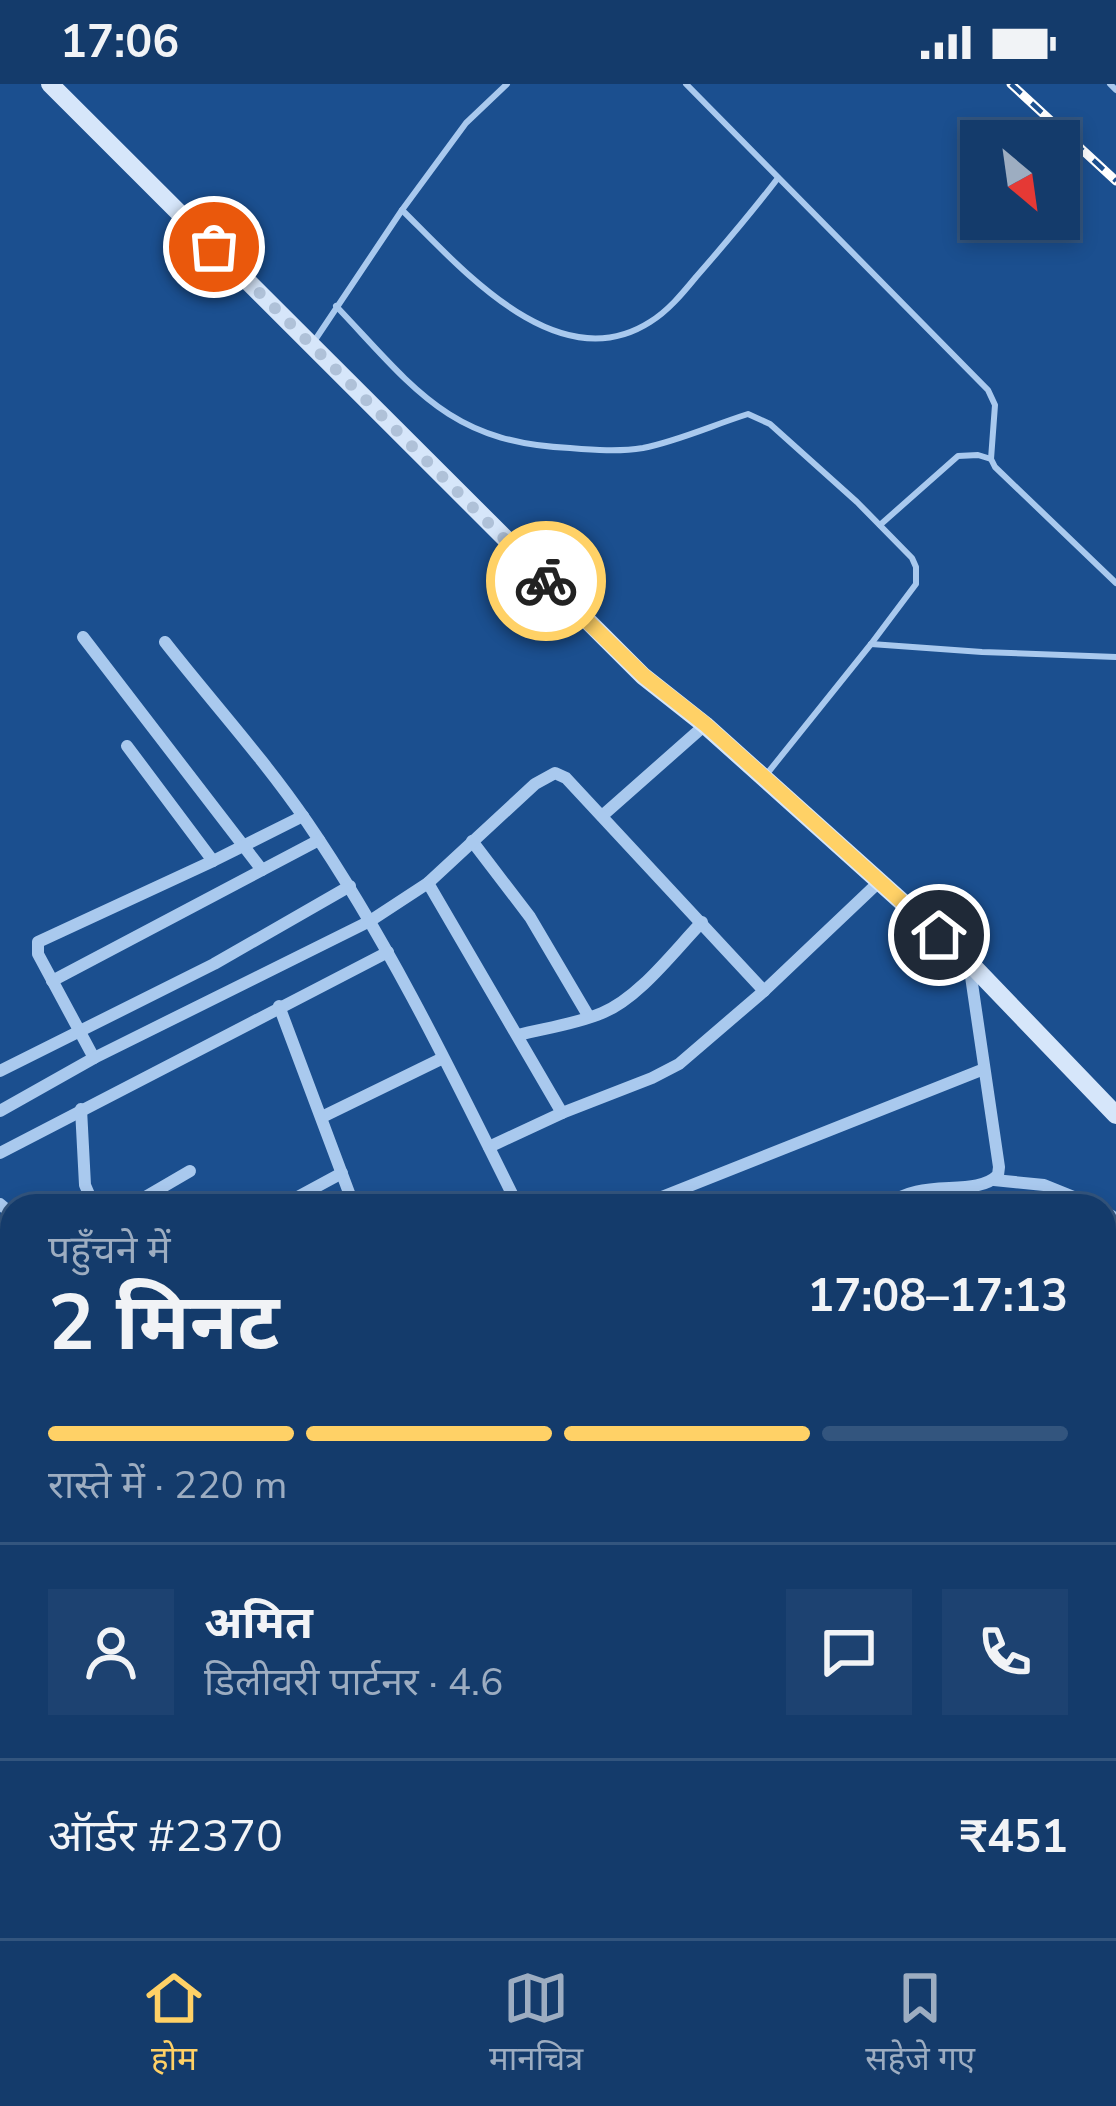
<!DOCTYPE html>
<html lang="hi">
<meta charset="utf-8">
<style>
:root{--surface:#143b6b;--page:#1d4271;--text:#f1f3f6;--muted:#9dadc1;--line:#33557e;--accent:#ffd166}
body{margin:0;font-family:"Nunito Sans","Noto Sans Devanagari",sans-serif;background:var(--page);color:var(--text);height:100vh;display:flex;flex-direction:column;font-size:45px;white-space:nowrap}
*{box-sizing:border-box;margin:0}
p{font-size:39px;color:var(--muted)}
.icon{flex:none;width:66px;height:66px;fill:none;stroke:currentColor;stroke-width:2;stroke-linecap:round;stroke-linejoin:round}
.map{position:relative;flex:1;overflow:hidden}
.side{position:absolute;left:0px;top:1110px;width:1116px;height:744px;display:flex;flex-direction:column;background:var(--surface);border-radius:36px 36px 0 0;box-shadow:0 6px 18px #0003,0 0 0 3px var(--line)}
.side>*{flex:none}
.needle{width:78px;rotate:151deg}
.fabs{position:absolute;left:960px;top:36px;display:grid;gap:24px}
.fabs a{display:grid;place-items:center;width:120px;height:120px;border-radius:0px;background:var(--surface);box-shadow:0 6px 18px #0003,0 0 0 3px var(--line);font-size:60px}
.pin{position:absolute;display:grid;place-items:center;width:102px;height:102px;color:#fff;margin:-51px;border:6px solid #fff;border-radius:50%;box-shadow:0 3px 12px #0007}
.courier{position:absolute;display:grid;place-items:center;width:120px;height:120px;margin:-60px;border:9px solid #ffd166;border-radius:50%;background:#fff;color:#222;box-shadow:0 3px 15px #0007}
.head em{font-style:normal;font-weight:700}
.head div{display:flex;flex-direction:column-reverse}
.head{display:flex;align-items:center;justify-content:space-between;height:204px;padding:0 48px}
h1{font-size:78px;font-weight:700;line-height:90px}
.bar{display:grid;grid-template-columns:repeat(4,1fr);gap:18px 12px;align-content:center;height:144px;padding:0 48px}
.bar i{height:15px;border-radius:9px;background:var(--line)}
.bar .current{background:var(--accent)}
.bar p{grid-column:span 4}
.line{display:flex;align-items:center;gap:30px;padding:0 48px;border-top:3px solid var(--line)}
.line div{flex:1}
.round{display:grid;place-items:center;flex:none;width:126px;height:126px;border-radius:0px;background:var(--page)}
.status{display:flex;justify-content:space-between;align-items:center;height:84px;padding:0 60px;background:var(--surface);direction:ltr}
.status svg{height:33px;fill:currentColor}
.tabs{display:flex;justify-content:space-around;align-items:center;height:168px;border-top:3px solid var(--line);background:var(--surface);font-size:33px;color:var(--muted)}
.tabs a{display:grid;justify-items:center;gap:6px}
.tabs .current{color:var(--accent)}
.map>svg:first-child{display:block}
</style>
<div class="status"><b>17:06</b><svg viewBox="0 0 49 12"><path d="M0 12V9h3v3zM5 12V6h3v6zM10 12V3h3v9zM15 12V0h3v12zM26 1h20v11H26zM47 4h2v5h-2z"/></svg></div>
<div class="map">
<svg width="1116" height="1854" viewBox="0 0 1116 1854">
<rect width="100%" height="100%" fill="#1b4f8f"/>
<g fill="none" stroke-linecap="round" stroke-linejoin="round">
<!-- lane -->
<g stroke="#a9c9ee" stroke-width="6">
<polyline points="686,0 988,306 995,321 991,375 995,383 1116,499"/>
<polyline points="1110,0 1116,6"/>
<path d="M402,126C461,184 558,297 650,238C668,227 682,210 696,193C724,161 752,128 778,94"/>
<path d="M336,222C413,303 449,359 570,364C594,366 619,368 643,364C678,357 713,341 748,330L770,340L857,418L912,474L916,483V500L871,560L766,691"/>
<polyline points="315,256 402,126 466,39 507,0"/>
<polyline points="880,441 958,372 978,371 991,375"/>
<polyline points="871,560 982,568 1116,573"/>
<polyline points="0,1515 3,1515"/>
</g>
<!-- street -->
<g stroke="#a9c9ee" stroke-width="12">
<polyline points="83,553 262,786"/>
<path d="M165,558C212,618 264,675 307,738C389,858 453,991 518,1122"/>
<polyline points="127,662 213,777"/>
<polyline points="602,732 705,641"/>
<polyline points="472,757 530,833 589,933"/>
<polyline points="428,799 562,1029"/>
<polyline points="52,897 319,756"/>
<polyline points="279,922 354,1122"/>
<path d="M518,951C546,944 576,940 602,929C639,914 674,867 702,838"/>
<polyline points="94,974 38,870 38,858 213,777 303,732"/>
<polyline points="0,987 214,880 350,802"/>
<polyline points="81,1025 85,1101 94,1122"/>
<polyline points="0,1027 94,974 370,837 428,799 535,700 555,689 566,694 764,907"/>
<polyline points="322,1033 443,974"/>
<polyline points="489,1063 562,1029 652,994 679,980 764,907 880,797"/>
<polyline points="0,1069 388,868"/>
<polyline points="994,1096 1044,1101 1096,1122"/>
<polyline points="0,1120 12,1130"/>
<polyline points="130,1122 190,1087"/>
<polyline points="281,1122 342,1089"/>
<polyline points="639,1122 984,985"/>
<path d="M886,1122C921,1092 974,1115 998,1091L999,1083L969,879"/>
<polyline points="1104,1127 1116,1135"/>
<polyline points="1104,1210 1116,1224"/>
<polyline points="1104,1263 1116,1245"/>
<polyline points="0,1330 12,1329"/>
<polyline points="1104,1359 1116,1371"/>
<polyline points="1104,1433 1116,1432"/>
<polyline points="0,1494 12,1508"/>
<polyline points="1104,1577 1116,1625"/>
<polyline points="0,1599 12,1621"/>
<polyline points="1104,1691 1116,1687"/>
<polyline points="133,1842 140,1854"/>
<polyline points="583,1842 588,1854"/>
<polyline points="794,1842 799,1854"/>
<polyline points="939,1842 942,1854"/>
<polyline points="1058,1842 1062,1854"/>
<polyline points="873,1843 875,1854"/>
<polyline points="670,1854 699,1842"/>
</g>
<!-- secondary -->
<polyline stroke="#d6e6fa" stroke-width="18" points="50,0 643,592 705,641 969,878 1116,1031"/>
<defs>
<polyline id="rail" points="1011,0 1116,97"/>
</defs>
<!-- rail casing -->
<use href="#rail" stroke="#fff" stroke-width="9"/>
<!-- rail -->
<use href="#rail" stroke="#1b4f8f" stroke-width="4.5" stroke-dasharray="14" stroke-linecap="butt"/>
</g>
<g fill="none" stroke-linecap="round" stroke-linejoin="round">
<!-- done -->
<polyline stroke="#afc1d8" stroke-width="12" stroke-dasharray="0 21.6" points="214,163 546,497"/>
<!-- route -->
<polyline stroke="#ffd166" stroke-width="15" points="546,497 644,592 705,640 939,851"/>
</g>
</svg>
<div class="fabs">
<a><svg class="needle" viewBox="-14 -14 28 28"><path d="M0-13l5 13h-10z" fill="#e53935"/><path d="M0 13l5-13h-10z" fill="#9dadc1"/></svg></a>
</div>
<div class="pin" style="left:214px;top:163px;background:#ea580c"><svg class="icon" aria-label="bag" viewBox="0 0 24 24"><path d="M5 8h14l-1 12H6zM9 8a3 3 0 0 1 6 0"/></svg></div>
<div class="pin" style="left:939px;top:851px;background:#1f2937"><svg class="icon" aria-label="home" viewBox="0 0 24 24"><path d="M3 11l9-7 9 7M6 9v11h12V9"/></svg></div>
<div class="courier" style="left:546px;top:497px"><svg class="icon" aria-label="bike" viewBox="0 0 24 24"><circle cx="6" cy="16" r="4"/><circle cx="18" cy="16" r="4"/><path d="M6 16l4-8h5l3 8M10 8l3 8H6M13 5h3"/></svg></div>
<section class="side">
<div class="head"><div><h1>2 मिनट</h1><p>पहुँचने में</p></div><em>17:08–17:13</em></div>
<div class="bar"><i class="current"></i><i class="current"></i><i class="current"></i><i></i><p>रास्ते में · 220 m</p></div>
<div class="line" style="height:216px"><a class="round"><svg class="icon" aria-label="person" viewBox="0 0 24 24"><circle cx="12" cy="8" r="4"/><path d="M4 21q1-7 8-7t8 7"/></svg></a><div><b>अमित</b><p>डिलीवरी पार्टनर · 4.6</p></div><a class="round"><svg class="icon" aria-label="chat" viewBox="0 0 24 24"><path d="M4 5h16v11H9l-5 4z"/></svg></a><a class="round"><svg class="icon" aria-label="phone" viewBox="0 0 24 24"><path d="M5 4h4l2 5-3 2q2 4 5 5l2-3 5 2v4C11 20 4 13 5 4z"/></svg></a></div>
<div class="line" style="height:156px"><div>ऑर्डर #2370</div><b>₹451</b></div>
</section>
</div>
<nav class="tabs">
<a class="current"><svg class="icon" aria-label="home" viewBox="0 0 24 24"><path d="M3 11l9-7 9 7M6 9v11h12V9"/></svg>होम</a>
<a><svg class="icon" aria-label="map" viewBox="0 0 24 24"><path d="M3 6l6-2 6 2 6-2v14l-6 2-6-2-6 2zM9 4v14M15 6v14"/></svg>मानचित्र</a>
<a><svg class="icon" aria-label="saved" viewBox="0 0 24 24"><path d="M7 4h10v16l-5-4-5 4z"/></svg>सहेजे गए</a>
</nav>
